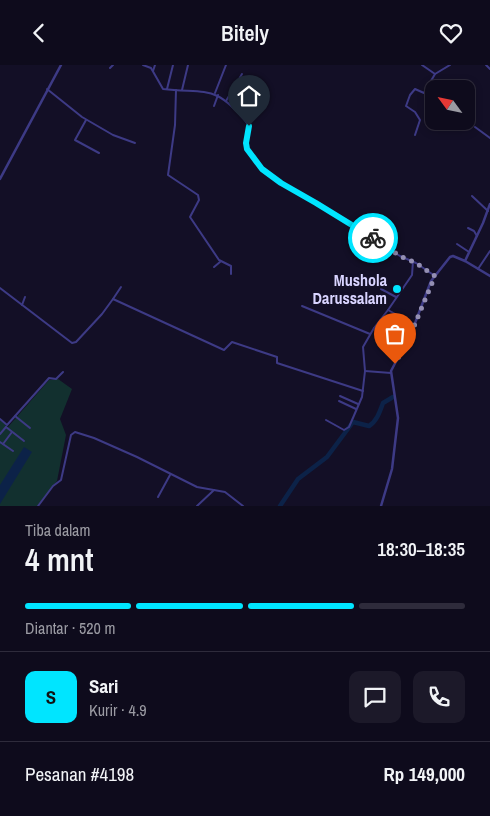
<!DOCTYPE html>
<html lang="id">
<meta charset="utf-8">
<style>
:root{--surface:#0e0b1c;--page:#1c1929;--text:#f1f3f6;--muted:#9b9ba3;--line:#2e2b3b;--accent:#00e5ff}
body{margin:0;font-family:"Archivo Narrow",sans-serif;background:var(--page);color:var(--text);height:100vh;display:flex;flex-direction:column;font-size:19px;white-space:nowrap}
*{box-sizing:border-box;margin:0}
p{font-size:16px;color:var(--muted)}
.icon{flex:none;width:28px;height:28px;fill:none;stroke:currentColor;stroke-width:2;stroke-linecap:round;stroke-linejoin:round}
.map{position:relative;height:441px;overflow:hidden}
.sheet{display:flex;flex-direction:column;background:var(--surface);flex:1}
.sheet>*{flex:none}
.needle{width:32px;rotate:303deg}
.buttons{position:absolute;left:425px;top:15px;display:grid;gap:10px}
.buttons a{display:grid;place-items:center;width:50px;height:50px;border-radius:10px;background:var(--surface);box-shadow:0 2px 8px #0003,0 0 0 1px var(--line);font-size:25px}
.pin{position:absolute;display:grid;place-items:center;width:42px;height:42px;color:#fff;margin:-51px -21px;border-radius:50% 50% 50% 0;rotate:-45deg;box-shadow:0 0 5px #0007}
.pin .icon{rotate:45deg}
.courier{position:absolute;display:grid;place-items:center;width:50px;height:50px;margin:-25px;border:4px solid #00e5ff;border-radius:50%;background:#fff;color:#222;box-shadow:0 1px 6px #0007}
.head em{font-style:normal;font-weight:600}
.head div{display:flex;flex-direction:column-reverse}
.head{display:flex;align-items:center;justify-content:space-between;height:85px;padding:0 25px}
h1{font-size:32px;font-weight:600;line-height:38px}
.bar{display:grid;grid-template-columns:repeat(4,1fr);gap:8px 5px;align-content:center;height:60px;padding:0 25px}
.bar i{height:6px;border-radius:4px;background:var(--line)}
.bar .selected{background:var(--accent)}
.bar p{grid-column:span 4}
.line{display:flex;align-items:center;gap:12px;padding:0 25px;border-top:1px solid var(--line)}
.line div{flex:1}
.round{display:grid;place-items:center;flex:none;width:52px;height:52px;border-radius:10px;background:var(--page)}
header{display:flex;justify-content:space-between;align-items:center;height:65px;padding:0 25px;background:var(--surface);font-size:22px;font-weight:600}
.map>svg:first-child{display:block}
</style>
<header><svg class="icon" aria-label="back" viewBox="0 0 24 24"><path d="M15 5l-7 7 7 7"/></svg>Bitely<svg class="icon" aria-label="heart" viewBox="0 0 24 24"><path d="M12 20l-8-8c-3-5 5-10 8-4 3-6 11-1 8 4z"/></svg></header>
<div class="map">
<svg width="490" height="441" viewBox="0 0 490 441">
<rect width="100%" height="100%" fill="#130f26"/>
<!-- green -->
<polygon fill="#12302f" points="58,314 72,324 60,354 66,370 57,416 37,441 0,441 0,355 8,362 49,315"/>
<!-- water -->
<polygon fill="#0c2248" points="24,382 32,387 0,439 0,420"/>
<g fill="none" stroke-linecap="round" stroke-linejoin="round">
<!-- river -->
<path stroke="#0c2248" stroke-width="4.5" d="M280,441L298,414L327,392L353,357L369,361C377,356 380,346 383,338L393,332"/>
<!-- minor -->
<g stroke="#3d3a85" stroke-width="2">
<path d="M143,0L151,3L163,24C209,29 215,19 248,59L247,84L267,110L316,138L400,191L416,198L435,211"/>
<polyline points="422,0 435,9"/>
<polyline points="486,0 490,4"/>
<polyline points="110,3 113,0"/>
<polyline points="153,6 155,0"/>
<polyline points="47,24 82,52 113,70 135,78"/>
<polyline points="167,24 173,0"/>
<polyline points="176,25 175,60 168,110 198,130 199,135 190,152 219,195 231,201 231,209"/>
<polyline points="182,25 188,0"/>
<polyline points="215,28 226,0"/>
<polyline points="226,36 242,9"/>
<polyline points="214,41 218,30"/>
<polyline points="86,55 75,75 99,88"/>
<polyline points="475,62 490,73"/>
<polyline points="415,70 420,55 415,47 406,41 410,30 415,24 424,28 435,9 450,0"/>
<polyline points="472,131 488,146"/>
<polyline points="468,163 474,166 477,171"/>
<polyline points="457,179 469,187"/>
<polyline points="214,202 220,197"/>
<polyline points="478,204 490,186"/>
<polyline points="0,223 72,278 76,277 102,249 113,234 224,285 232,277 277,292 277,298 363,326"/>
<polyline points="381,224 396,232"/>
<polyline points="113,234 121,222"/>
<polyline points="22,240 25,232"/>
<polyline points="302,241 370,269"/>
<polyline points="388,245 415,260"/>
<polyline points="374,263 405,281"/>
<polyline points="365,306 391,308"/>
<polyline points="340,331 358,339"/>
<polyline points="339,336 356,344"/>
<polyline points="15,351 30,363"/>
<polyline points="0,354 7,360 49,313 56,314 63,307"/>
<polyline points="326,355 344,365 349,362 362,332 365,306 363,282 374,263 388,245 412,210 413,196"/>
<polyline points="6,362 24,376"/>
<polyline points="0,369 6,362"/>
<polyline points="0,377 13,386"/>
<polyline points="3,379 12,367"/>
<polyline points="158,432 170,410"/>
<polyline points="38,441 53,421 61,415 71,370 75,367 94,373 137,392 197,422 225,427 243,441"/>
<polyline points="197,441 214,425"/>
</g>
<!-- tertiary -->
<g stroke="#3d3a85" stroke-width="2.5">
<polyline points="0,114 61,0"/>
<polyline points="465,196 483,158 490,139"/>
<polyline points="381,441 392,404 398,353 391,306 412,266 431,216 450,192 453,191 465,196 490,211"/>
</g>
</g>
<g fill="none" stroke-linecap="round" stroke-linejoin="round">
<!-- done -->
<polyline stroke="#948fb3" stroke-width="5" stroke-dasharray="0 9" points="373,173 400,191 416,198 435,211 412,266 395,299"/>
<!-- route -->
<polyline stroke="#00e5ff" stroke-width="6" points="249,61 246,78 247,84 262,104 281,118 316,138 373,173"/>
</g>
<!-- markers -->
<circle fill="#00e5ff" stroke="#130f26" stroke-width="2" cx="397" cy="224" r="5"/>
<g text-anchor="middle" stroke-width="5" stroke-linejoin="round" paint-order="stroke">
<!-- poi labels -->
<g font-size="16" font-weight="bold" fill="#d9d4ff" stroke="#130f26" text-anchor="end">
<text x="387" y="221">Mushola<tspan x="387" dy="18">Darussalam</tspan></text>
</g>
</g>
</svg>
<div class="buttons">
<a><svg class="needle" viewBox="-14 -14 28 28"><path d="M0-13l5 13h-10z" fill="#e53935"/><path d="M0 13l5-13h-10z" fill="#9b9ba3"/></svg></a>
</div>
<div class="pin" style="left:395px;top:299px;background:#ea580c"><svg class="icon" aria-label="bag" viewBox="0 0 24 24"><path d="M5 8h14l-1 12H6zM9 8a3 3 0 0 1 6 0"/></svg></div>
<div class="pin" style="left:249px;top:61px;background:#1f2937"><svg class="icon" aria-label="home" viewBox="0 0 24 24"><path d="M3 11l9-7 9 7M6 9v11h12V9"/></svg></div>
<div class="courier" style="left:373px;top:173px"><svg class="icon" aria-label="bike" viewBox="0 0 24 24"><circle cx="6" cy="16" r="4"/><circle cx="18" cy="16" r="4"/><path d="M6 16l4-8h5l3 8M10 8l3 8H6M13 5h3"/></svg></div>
</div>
<section class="sheet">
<div class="head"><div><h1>4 mnt</h1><p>Tiba dalam</p></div><em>18:30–18:35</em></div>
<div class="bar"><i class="selected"></i><i class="selected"></i><i class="selected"></i><i></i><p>Diantar · 520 m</p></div>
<div class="line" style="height:90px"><b class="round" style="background:var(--accent);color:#111">S</b><div><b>Sari</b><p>Kurir · 4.9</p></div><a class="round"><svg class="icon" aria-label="chat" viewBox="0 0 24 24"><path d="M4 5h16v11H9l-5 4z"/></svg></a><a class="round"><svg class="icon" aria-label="phone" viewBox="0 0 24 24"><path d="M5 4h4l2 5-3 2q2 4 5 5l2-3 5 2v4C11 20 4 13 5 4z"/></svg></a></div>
<div class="line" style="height:65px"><div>Pesanan #4198</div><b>Rp 149,000</b></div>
</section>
